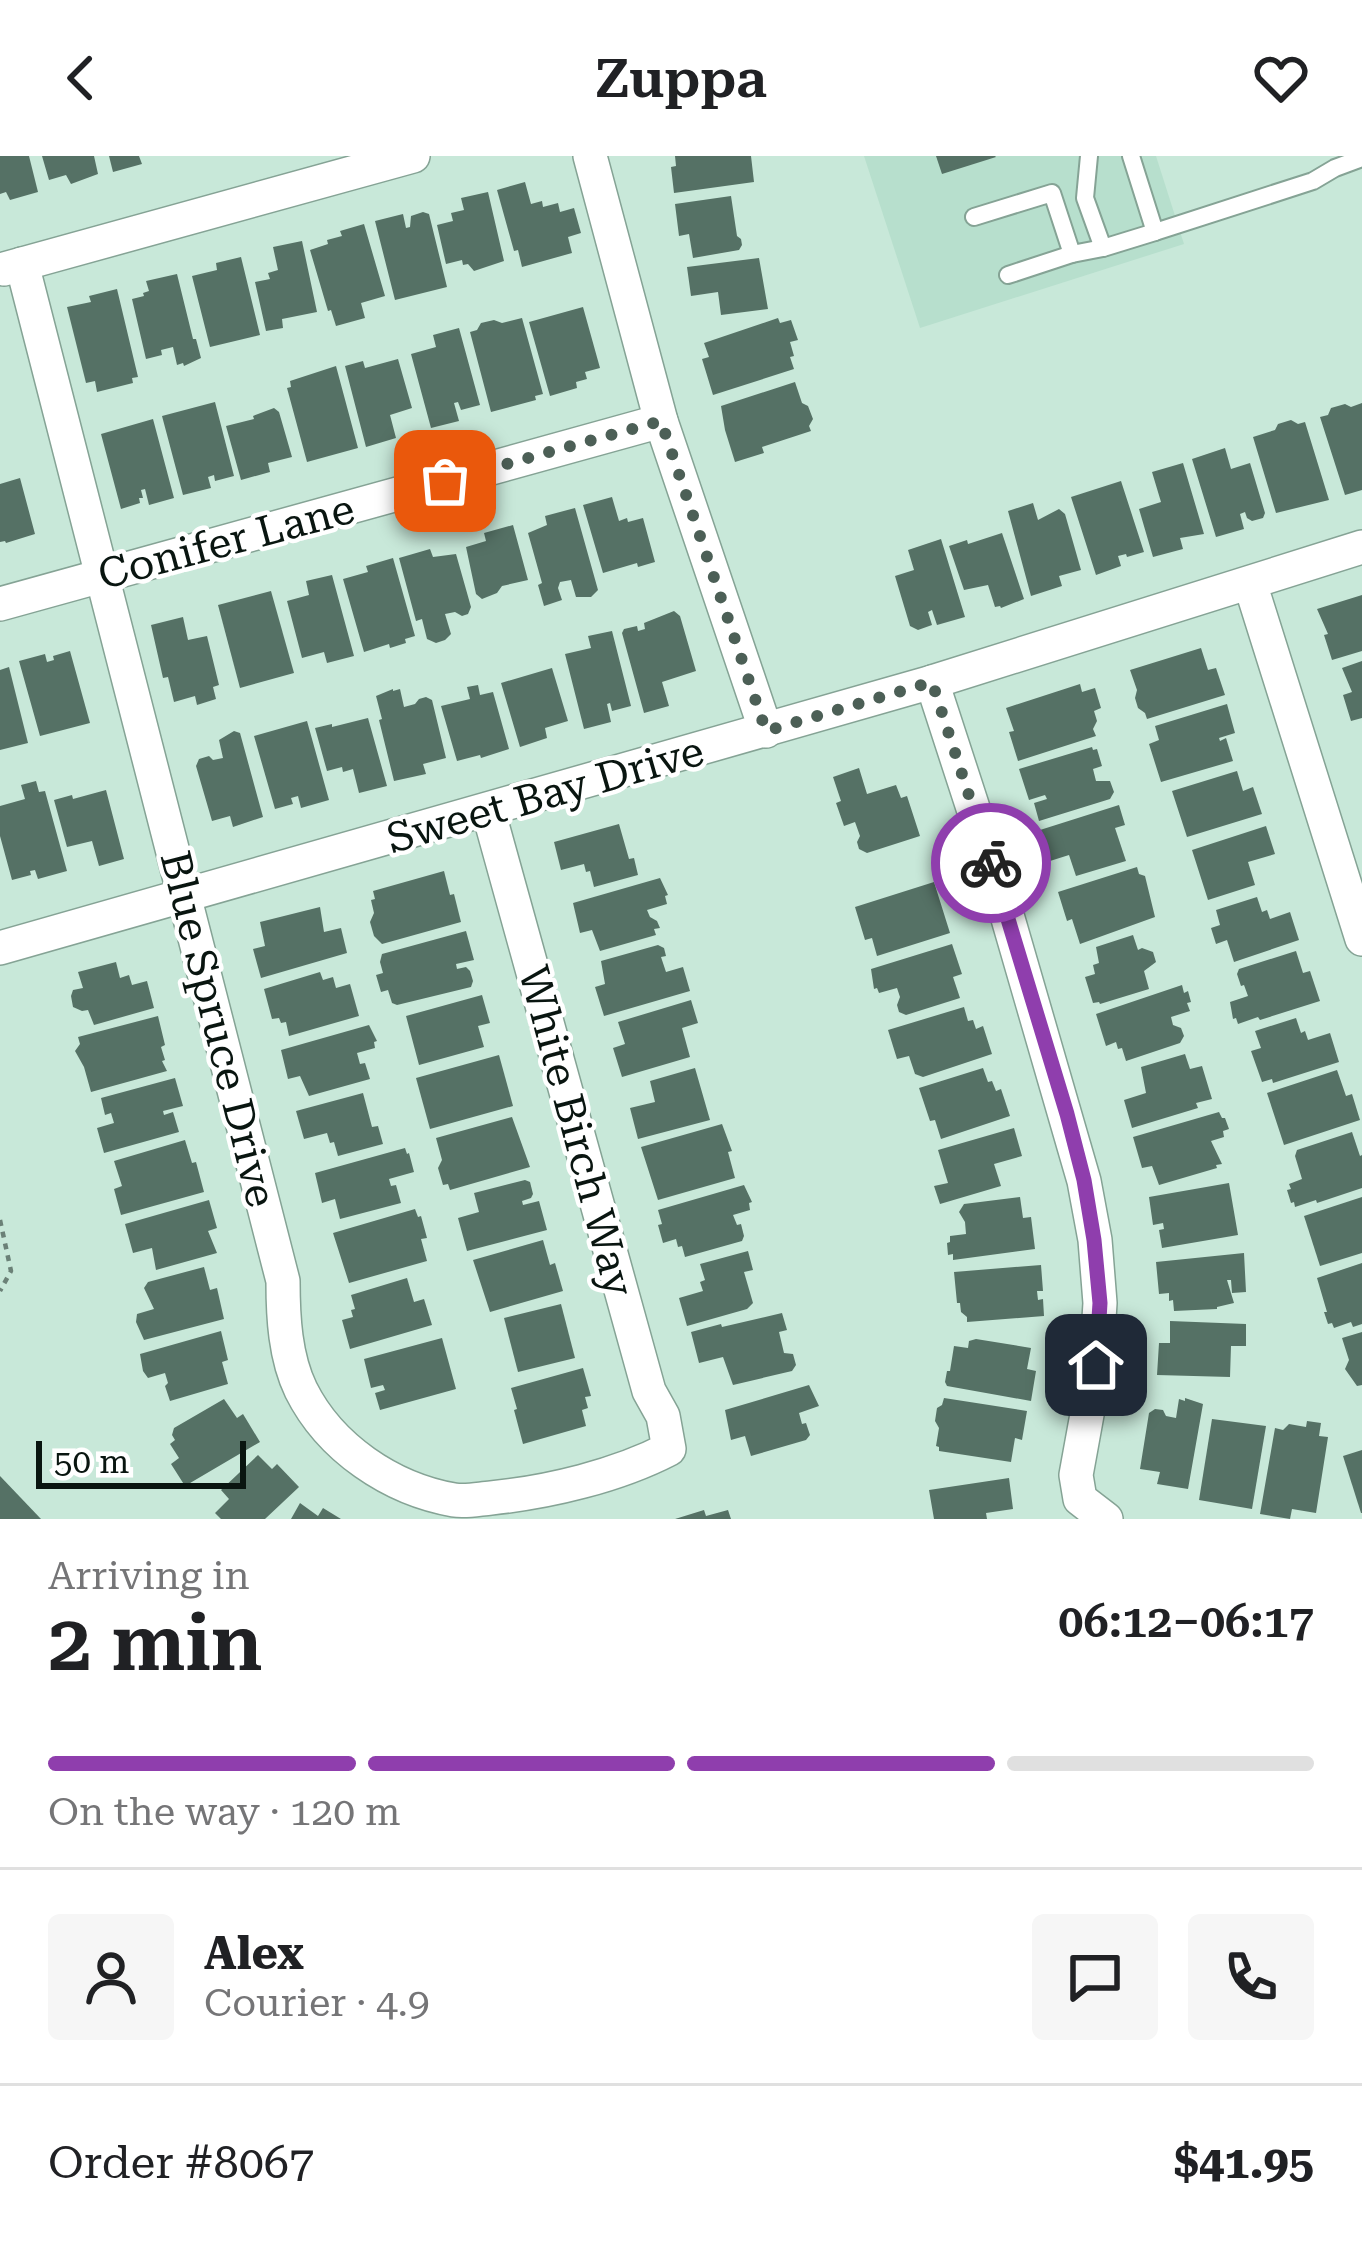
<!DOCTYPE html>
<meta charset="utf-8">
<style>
:root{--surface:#fff;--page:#f6f6f6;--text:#202124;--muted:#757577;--line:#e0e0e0;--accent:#8f3ead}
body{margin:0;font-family:"Roboto Serif",serif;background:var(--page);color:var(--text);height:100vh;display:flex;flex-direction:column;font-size:45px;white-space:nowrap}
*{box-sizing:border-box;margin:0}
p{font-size:39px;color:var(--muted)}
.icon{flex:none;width:66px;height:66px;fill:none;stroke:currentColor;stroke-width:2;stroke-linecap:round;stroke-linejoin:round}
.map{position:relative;height:1363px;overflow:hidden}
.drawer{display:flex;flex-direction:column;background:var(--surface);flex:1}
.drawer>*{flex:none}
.scale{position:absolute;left:36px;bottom:30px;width:210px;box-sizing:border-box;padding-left:12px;border:6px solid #091510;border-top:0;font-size:33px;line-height:42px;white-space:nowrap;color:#091510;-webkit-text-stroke:9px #fff;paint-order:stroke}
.pin{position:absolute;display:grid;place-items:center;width:102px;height:102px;color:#fff;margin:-51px;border-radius:24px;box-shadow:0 6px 18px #0006}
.courier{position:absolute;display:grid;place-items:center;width:120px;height:120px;margin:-60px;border:9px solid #8f3ead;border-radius:50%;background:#fff;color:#222;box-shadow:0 3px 15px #0007}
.summary em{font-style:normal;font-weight:600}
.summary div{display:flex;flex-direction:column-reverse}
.summary{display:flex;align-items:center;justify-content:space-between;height:204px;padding:0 48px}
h1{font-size:78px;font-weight:600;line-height:90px}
.bar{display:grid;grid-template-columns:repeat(4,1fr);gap:18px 12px;align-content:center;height:144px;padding:0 48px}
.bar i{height:15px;border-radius:9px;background:var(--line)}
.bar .selected{background:var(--accent)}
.bar p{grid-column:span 4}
.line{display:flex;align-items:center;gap:30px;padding:0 48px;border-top:3px solid var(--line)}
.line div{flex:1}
.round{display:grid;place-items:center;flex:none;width:126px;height:126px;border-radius:12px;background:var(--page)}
header{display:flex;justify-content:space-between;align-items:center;height:156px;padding:0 48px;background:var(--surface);font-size:54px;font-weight:600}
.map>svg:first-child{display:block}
</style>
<header><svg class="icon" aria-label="back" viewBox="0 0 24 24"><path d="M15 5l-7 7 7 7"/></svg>Zuppa<svg class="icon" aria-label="heart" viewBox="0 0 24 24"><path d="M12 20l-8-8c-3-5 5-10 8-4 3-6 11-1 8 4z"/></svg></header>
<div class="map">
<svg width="1362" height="1363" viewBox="0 0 1362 1363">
<rect width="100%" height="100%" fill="#c8e8d9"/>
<!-- built -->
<polygon fill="#b7dfcd" points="864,0 1156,0 1184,88 920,172"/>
<!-- building -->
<g fill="#557165">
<polygon points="0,0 29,0 38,36 10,44 6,36 0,38"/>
<polygon points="42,0 94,0 98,18 71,28 66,19 49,24"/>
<polygon points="109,0 139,0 142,8 113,16"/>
<polygon points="675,0 751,0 754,26 674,37 671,11 676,10"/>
<polygon points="936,0 995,0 996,1 942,18"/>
<polygon points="525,26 531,48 542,45 543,51 558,47 560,56 574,52 581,77 568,81 572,97 522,111 518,94 514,95 497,34"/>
<polygon points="488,36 504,105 474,115 468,108 463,109 462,104 446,108 437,69 453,65 451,57 464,54 461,42"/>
<polygon points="731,40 737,80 741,83 742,89 739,94 693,102 689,78 679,80 675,48"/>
<polygon points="423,56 429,58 447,131 395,144 375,65 403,58 406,72 410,71 411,60"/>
<polygon points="364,68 385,140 361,147 365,162 336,170 331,154 328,155 310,94 328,88 327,84 342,80 340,75"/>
<polygon points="302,85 317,156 282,163 283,172 266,175 255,126 270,123 268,117 278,114 273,91"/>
<polygon points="241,101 260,179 210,191 192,120 217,114 216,107"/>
<polygon points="759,102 768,153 721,159 718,136 691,140 687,111"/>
<polygon points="177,118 193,183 196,183 201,202 184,210 183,207 177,209 173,191 161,194 162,199 146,203 132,143 144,140 143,137 149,135 146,125"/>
<polygon points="117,133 138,221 132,222 133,227 97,236 95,225 86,227 67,151 91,146 89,140"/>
<polygon points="583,151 600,212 585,216 587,223 576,226 577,232 550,240 529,166"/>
<polygon points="522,162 543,238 535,240 536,244 491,256 470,176 477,174 481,167 494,164 502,167"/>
<polygon points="778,162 780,167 791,164 798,184 790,186 794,200 790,201 794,213 713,239 702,203 709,201 704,187"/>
<polygon points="459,172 480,249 461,254 458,246 454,247 459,265 431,272 411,198 436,191 433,179"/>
<polygon points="398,203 412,252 390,259 396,282 366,291 345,210 363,205 365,212"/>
<polygon points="336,210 358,292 307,306 287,232 291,231 290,225"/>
<polygon points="795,226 802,247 808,250 813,263 809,270 811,275 762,291 764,297 735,306 725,274 721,250"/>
<polygon points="215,246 234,320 215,325 214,319 208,321 211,332 183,339 162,260"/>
<polygon points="1362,247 1362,334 1345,339 1320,261 1328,259 1331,252 1345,248 1351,251"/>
<polygon points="274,252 279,256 292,301 268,307 270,316 241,324 226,270 254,263 253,260"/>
<polygon points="153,263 174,342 149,349 145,333 141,334 143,342 139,342 140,347 121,353 101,278"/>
<polygon points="1291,264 1298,268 1305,266 1329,344 1276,357 1253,281 1275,274 1278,268"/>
<polygon points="1225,292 1231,313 1250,307 1265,357 1263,362 1252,365 1247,362 1245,356 1240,358 1244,373 1216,381 1192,303"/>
<polygon points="1183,307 1204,378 1180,382 1183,393 1153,401 1139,353 1161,346 1152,316"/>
<polygon points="20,322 35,378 6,387 5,385 0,386 0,328"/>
<polygon points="1121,325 1144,396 1127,401 1126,398 1118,400 1121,410 1096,419 1071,341"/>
<polygon points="612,341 619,365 627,362 628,366 643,362 655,406 638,411 637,407 603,417 583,349"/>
<polygon points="1033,347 1038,364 1059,353 1065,358 1081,414 1059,420 1062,430 1031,440 1008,355"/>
<polygon points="575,352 598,434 591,441 576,441 571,424 560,426 558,432 562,444 544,450 538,429 542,427 528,377 547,369 545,360"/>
<polygon points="513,369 528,424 502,430 497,437 482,443 476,438 466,391 486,385 484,377"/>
<polygon points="1002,377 1024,443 1001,452 1000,450 995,451 988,429 964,434 949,390 967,384 968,388"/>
<polygon points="941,383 965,461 937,469 932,454 928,456 932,469 918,474 910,470 895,420 914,414 908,394"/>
<polygon points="430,393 433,401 456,398 471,451 468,458 462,460 455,456 445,458 451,478 445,484 436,487 427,483 422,463 416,465 399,402"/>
<polygon points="393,402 415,480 405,483 406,487 390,492 389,488 364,496 343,423 368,416 366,410"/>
<polygon points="332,419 354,500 327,507 324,496 302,502 287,445 309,439 306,425"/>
<polygon points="271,435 294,517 240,532 218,449"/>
<polygon points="1362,439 1362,495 1332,504 1324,479 1328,478 1317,453"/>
<polygon points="674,455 680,460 696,515 662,526 669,550 644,557 622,477 624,473 637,470 638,475 645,473 644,467"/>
<polygon points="183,461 188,484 207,480 219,529 213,531 216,543 197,549 195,540 174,546 168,521 163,522 151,469"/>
<polygon points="612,475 631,550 612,555 610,547 607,548 611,566 584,573 565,498 591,492 588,480"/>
<polygon points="1201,492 1208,514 1216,512 1225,539 1147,563 1145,557 1138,552 1135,542 1137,534 1130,514"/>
<polygon points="70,495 90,567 40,580 19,505 45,498 47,506 54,504 53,500"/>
<polygon points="1362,505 1362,562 1351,565 1343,539 1352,536 1342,512"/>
<polygon points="9,511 28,587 0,594 0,514"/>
<polygon points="552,512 568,565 545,572 547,582 520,591 501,527"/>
<polygon points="1080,528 1082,536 1095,532 1101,552 1094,555 1097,565 1093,573 1096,580 1018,605 1009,576 1014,575 1006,552"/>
<polygon points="478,529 480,539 493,536 509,593 481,602 480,599 457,605 441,550 470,543 467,531"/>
<polygon points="393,533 393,535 400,533 404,551 415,548 419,543 426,541 432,544 446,602 423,608 426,618 394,625 379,564 382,563 376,540"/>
<polygon points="1227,548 1235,577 1219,582 1220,585 1226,582 1233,605 1161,626 1149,588 1159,584 1155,570"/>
<polygon points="368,562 387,630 359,637 353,613 343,616 342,611 327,615 315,572 332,568 332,571"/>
<polygon points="307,565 329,644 301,652 298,640 291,642 293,648 275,653 254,580"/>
<polygon points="234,575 240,577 263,661 233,671 230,660 212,665 196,610 199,603 209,600 213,604 223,602 219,584"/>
<polygon points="1092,591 1093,594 1097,593 1102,610 1093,613 1096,625 1110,625 1114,636 1110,643 1039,665 1034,647 1047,643 1045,639 1029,644 1019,613"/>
<polygon points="859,612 867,638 896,629 901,642 907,640 920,680 867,697 859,693 857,686 860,680 855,666 844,670 836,647 841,645 833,621"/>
<polygon points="1237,615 1243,635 1253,631 1262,658 1187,681 1172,635"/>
<polygon points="36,625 39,636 45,635 67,715 38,723 35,714 30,715 31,719 12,724 0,680 0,650 25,643 21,629"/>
<polygon points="106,634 124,703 99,710 92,685 67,691 54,644 72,639 73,643"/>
<polygon points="1119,649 1125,669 1115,672 1126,705 1076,720 1069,699 1050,705 1040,674"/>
<polygon points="619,668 629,703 634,702 638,719 594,731 590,715 586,716 584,708 561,714 554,686"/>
<polygon points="1266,670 1275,698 1248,706 1255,729 1208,744 1192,694"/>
<polygon points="1137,711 1139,718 1145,720 1155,761 1080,788 1072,763 1067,765 1058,736"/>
<polygon points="444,715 450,739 454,738 461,766 382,788 374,780 370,766 374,757 371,744 375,743 373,735"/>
<polygon points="660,722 668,739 665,740 667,748 647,754 650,761 657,765 660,772 654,773 656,779 600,795 592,774 580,777 573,747"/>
<polygon points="934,726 950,777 877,800 872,782 865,784 855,751"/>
<polygon points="1257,741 1262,756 1267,754 1270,763 1290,756 1299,784 1234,806 1227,784 1216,788 1211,772 1220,769 1216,754"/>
<polygon points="320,751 324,776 341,772 347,797 261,822 253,793 265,790 260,766"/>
<polygon points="466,775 474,804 456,808 457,813 466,811 470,815 473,825 471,831 397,849 392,847 388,834 381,836 376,819 383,817 380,806 382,798"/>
<polygon points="1133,779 1138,794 1142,792 1153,796 1156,806 1144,815 1149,833 1100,848 1099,846 1093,847 1085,821 1095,818 1093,809 1099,807 1096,791"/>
<polygon points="952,788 962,818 953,821 960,842 906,859 899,856 897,849 900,841 897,832 879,837 877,832 874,833 871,813"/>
<polygon points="658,789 664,792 666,800 661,801 666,816 683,811 690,835 604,860 595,831 605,828 601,805"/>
<polygon points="1296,795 1303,817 1310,815 1320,845 1260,864 1258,861 1238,868 1236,862 1233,863 1230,846 1248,840 1244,829 1241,830 1237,818 1239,813"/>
<polygon points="116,806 120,822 129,819 132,829 147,825 154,852 94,869 88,854 82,855 73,851 71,840 73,834 83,832 78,816"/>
<polygon points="320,816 323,824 333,821 336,832 350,828 359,860 289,880 286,866 281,867 279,862 272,863 264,833"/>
<polygon points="1182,829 1184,837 1188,835 1191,846 1187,847 1190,855 1171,861 1173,869 1181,872 1184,880 1180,887 1126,905 1122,892 1118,893 1116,886 1106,890 1096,858"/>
<polygon points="482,839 490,867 478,870 484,891 419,909 406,860"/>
<polygon points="691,844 698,867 682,872 690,901 622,921 613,892 625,888 618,866"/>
<polygon points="964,851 968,865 973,864 976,873 983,870 992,898 923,921 915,918 909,900 897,903 888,874"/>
<polygon points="158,860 165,889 161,891 165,904 162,905 167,915 91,936 84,911 75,895 80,888 78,881"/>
<polygon points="1296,862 1301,877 1305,875 1308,884 1330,877 1339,906 1273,927 1272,923 1262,926 1251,895 1261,892 1255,875"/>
<polygon points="369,869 377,885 374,886 375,892 357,897 360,908 365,907 370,923 309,940 300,920 288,923 281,894"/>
<polygon points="1185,898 1190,913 1202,910 1212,943 1196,947 1198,952 1132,972 1124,944 1146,937 1141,911"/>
<polygon points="499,899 513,950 430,973 416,922"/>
<polygon points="695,912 710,964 638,983 630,952 655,946 650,925"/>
<polygon points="983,912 988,926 992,925 996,935 1001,933 1010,960 941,983 935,964 930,965 919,932"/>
<polygon points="1337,914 1346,940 1352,938 1360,964 1284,989 1267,937"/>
<polygon points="175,922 183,950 163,955 164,959 173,956 179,976 104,997 97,972 114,967 111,957 105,959 101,942"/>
<polygon points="363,937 372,971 378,970 383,988 338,1000 334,986 330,987 327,977 304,983 296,955"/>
<polygon points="1219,956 1222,962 1225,962 1229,973 1223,975 1224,981 1211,985 1222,1008 1216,1009 1217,1012 1159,1029 1152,1010 1142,1012 1133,981"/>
<polygon points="512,961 530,1011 450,1034 448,1028 443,1029 438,1012 442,1004 436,982"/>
<polygon points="722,968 732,995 728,996 735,1022 658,1044 641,991"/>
<polygon points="1014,972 1022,1000 994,1008 1001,1030 940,1048 934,1030 948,1027 938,994"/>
<polygon points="1352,976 1360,1000 1362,999 1362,1032 1317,1047 1316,1044 1295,1051 1294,1046 1291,1047 1287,1034 1291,1033 1289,1028 1302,1023 1295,1000 1297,994"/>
<polygon points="185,984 192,1007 196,1006 204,1036 121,1059 114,1033 122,1030 114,1005"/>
<polygon points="405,992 407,998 409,997 414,1016 389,1023 391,1030 396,1029 401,1047 340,1063 335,1043 322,1047 315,1017"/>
<polygon points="525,1024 530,1026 533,1038 531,1042 522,1045 523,1049 539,1045 547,1074 467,1095 458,1062 479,1056 474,1037"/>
<polygon points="1229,1027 1238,1079 1162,1092 1159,1074 1164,1073 1163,1067 1153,1069 1149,1041"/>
<polygon points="744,1029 752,1046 749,1047 750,1054 733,1059 737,1069 741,1068 744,1080 742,1085 685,1101 682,1090 678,1091 676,1083 663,1087 658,1069 662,1068 658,1054"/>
<polygon points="1020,1041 1023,1062 1031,1061 1035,1093 953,1104 953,1098 948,1099 947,1087 950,1086 950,1080 966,1078 965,1066 959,1056 964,1048"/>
<polygon points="1362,1041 1362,1097 1320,1110 1304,1060"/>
<polygon points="209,1044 217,1072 208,1075 217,1097 156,1114 152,1092 133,1097 125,1068"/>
<polygon points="415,1053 418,1061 421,1060 427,1082 421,1083 427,1105 349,1127 333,1077"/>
<polygon points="543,1084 550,1109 555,1107 563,1135 490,1156 473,1104"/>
<polygon points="748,1095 753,1114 744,1116 753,1147 747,1153 687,1170 679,1142 703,1135 700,1126 705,1124 700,1108"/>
<polygon points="1244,1097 1246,1136 1232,1137 1231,1124 1227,1124 1234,1147 1217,1151 1217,1153 1174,1155 1173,1144 1169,1145 1169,1137 1159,1138 1156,1106"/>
<polygon points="1362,1107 1362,1168 1353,1171 1351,1166 1334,1172 1332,1167 1328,1168 1324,1156 1327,1156 1317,1122"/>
<polygon points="1041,1109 1043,1135 1037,1135 1038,1144 1043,1143 1044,1160 967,1166 967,1161 961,1156 960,1147 957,1147 954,1116"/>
<polygon points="204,1111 210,1134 217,1132 224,1163 144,1184 136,1166 137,1158 154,1153 144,1132 148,1126"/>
<polygon points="407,1122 414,1146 424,1143 432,1169 350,1193 342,1164 353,1161 351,1154 355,1153 351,1139"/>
<polygon points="561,1148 575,1202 518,1216 504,1162"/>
<polygon points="782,1157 787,1174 779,1176 784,1197 793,1198 796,1209 792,1215 733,1229 723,1201 699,1207 691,1176 721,1168 722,1171"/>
<polygon points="1170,1165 1246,1168 1246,1190 1231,1190 1230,1221 1157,1219 1159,1187 1170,1187"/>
<polygon points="221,1175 228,1204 222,1206 228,1228 170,1245 165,1230 168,1227 165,1217 148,1222 143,1215 140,1198"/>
<polygon points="1362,1176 1362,1229 1357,1230 1345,1213 1349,1204 1342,1182"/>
<polygon points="442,1182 456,1233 380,1254 375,1237 385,1234 383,1229 371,1232 364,1203"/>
<polygon points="976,1183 1031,1192 1027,1213 1036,1215 1031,1245 947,1230 945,1226 947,1215 950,1215 954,1190 968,1192 969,1185"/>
<polygon points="583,1212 591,1240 585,1241 588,1252 582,1254 586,1270 523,1288 514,1254 517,1253 511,1232"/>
<polygon points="809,1229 819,1250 799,1257 802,1268 806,1267 810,1279 806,1284 751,1300 745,1280 731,1284 725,1254"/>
<polygon points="944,1242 1027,1255 1022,1284 1015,1282 1011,1306 939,1295 939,1291 936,1290 939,1272 935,1265 937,1252 942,1249"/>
<polygon points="1185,1242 1203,1248 1188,1333 1157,1328 1160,1316 1140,1313 1149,1257 1155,1253 1163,1254 1166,1260 1176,1262 1179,1243 1185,1245"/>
<polygon points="224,1243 237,1262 243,1258 260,1286 185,1330 171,1308 179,1302 170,1288 175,1284 172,1279 174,1272"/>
<polygon points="1212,1263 1266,1270 1252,1353 1199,1344"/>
<polygon points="1307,1265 1321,1267 1319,1280 1328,1281 1316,1357 1292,1353 1290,1363 1260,1358 1275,1272 1283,1274 1289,1268 1306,1271"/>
<polygon points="1362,1294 1362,1357 1361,1357 1343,1300"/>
<polygon points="258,1299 272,1313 277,1308 299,1331 265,1363 221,1363 215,1357 229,1343 221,1334"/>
<polygon points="0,1320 41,1363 0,1363"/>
<polygon points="1009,1322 1013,1353 986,1357 987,1363 934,1363 929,1334"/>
<polygon points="300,1347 318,1360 323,1352 341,1363 291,1363"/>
<polygon points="704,1354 706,1360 728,1354 731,1363 675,1363"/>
</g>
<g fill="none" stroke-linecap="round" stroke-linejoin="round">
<defs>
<g id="service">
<polyline points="1089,0 1085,42 1103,92 1155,76"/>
<polyline points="1131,0 1155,76 1313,25 1335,12 1362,2"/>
<polyline points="974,61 1052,37 1072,98"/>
<polyline points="1008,119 1072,98 1103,92"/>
</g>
<g id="minor">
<polyline points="590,0 661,265 766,575"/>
<path d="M22,108C106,448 197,786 283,1125C283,1161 285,1201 301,1234C330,1292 391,1333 454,1344C466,1346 479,1343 491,1342C549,1336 617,1320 669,1293L663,1260L649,1235L488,654"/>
<polyline points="4,113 413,0"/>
<polyline points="1250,427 1362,783"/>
<polyline points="0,448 661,265"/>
<polyline points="932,526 1000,735 1084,1025 1095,1084 1100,1147 1096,1209 1076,1319 1080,1343 1106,1363"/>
<polyline points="0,792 932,526 1362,391"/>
</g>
</defs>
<!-- service casing -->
<use href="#service" stroke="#85a395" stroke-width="20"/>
<!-- minor casing -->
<use href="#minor" stroke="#85a395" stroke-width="36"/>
<!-- path -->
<polyline stroke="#6b8177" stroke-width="4.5" stroke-dasharray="6 6" stroke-linecap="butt" points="0,1064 11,1115 0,1135"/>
<!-- service -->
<use href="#service" stroke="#fff" stroke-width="16"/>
<!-- minor -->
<use href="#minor" stroke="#fff" stroke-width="33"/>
</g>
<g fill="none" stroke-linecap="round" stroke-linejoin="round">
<!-- done -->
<polyline stroke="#4c5f56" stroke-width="12" stroke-dasharray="0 21.6" points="445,325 661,265 766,575 932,526 991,707"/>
<!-- route -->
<polyline stroke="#8f3ead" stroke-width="15" points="991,707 1067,958 1084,1024 1094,1084 1100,1147 1096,1209"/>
</g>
<g text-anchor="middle" stroke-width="9" stroke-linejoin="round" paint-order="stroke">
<!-- street labels -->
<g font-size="42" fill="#091510" stroke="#fff">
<text transform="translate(226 385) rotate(-15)" y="15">Conifer Lane</text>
<text transform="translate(545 638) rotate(-16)" y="15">Sweet Bay Drive</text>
<text transform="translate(219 873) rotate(76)" y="15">Blue Spruce Drive</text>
<text transform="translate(577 975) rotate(75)" y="15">White Birch Way</text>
</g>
</g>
</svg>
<div class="scale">50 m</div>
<div class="pin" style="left:445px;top:325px;background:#ea580c"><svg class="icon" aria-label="bag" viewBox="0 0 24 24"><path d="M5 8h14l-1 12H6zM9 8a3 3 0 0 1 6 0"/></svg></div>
<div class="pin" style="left:1096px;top:1209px;background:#1f2937"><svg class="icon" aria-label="home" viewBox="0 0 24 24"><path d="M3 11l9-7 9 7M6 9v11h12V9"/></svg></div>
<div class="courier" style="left:991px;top:707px"><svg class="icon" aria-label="bike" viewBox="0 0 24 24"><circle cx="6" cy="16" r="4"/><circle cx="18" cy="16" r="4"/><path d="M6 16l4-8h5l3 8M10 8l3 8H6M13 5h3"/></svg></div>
</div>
<section class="drawer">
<div class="summary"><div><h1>2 min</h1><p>Arriving in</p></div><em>06:12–06:17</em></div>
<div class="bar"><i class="selected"></i><i class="selected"></i><i class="selected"></i><i></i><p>On the way · 120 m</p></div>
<div class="line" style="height:216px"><a class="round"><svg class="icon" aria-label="person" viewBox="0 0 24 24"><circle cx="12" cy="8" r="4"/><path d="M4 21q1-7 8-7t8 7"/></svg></a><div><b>Alex</b><p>Courier · 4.9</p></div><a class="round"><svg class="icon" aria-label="chat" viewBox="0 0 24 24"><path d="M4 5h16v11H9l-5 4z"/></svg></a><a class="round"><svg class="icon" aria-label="phone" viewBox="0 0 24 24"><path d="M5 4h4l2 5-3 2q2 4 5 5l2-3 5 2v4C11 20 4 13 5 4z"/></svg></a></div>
<div class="line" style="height:156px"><div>Order #8067</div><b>$41.95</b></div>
</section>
